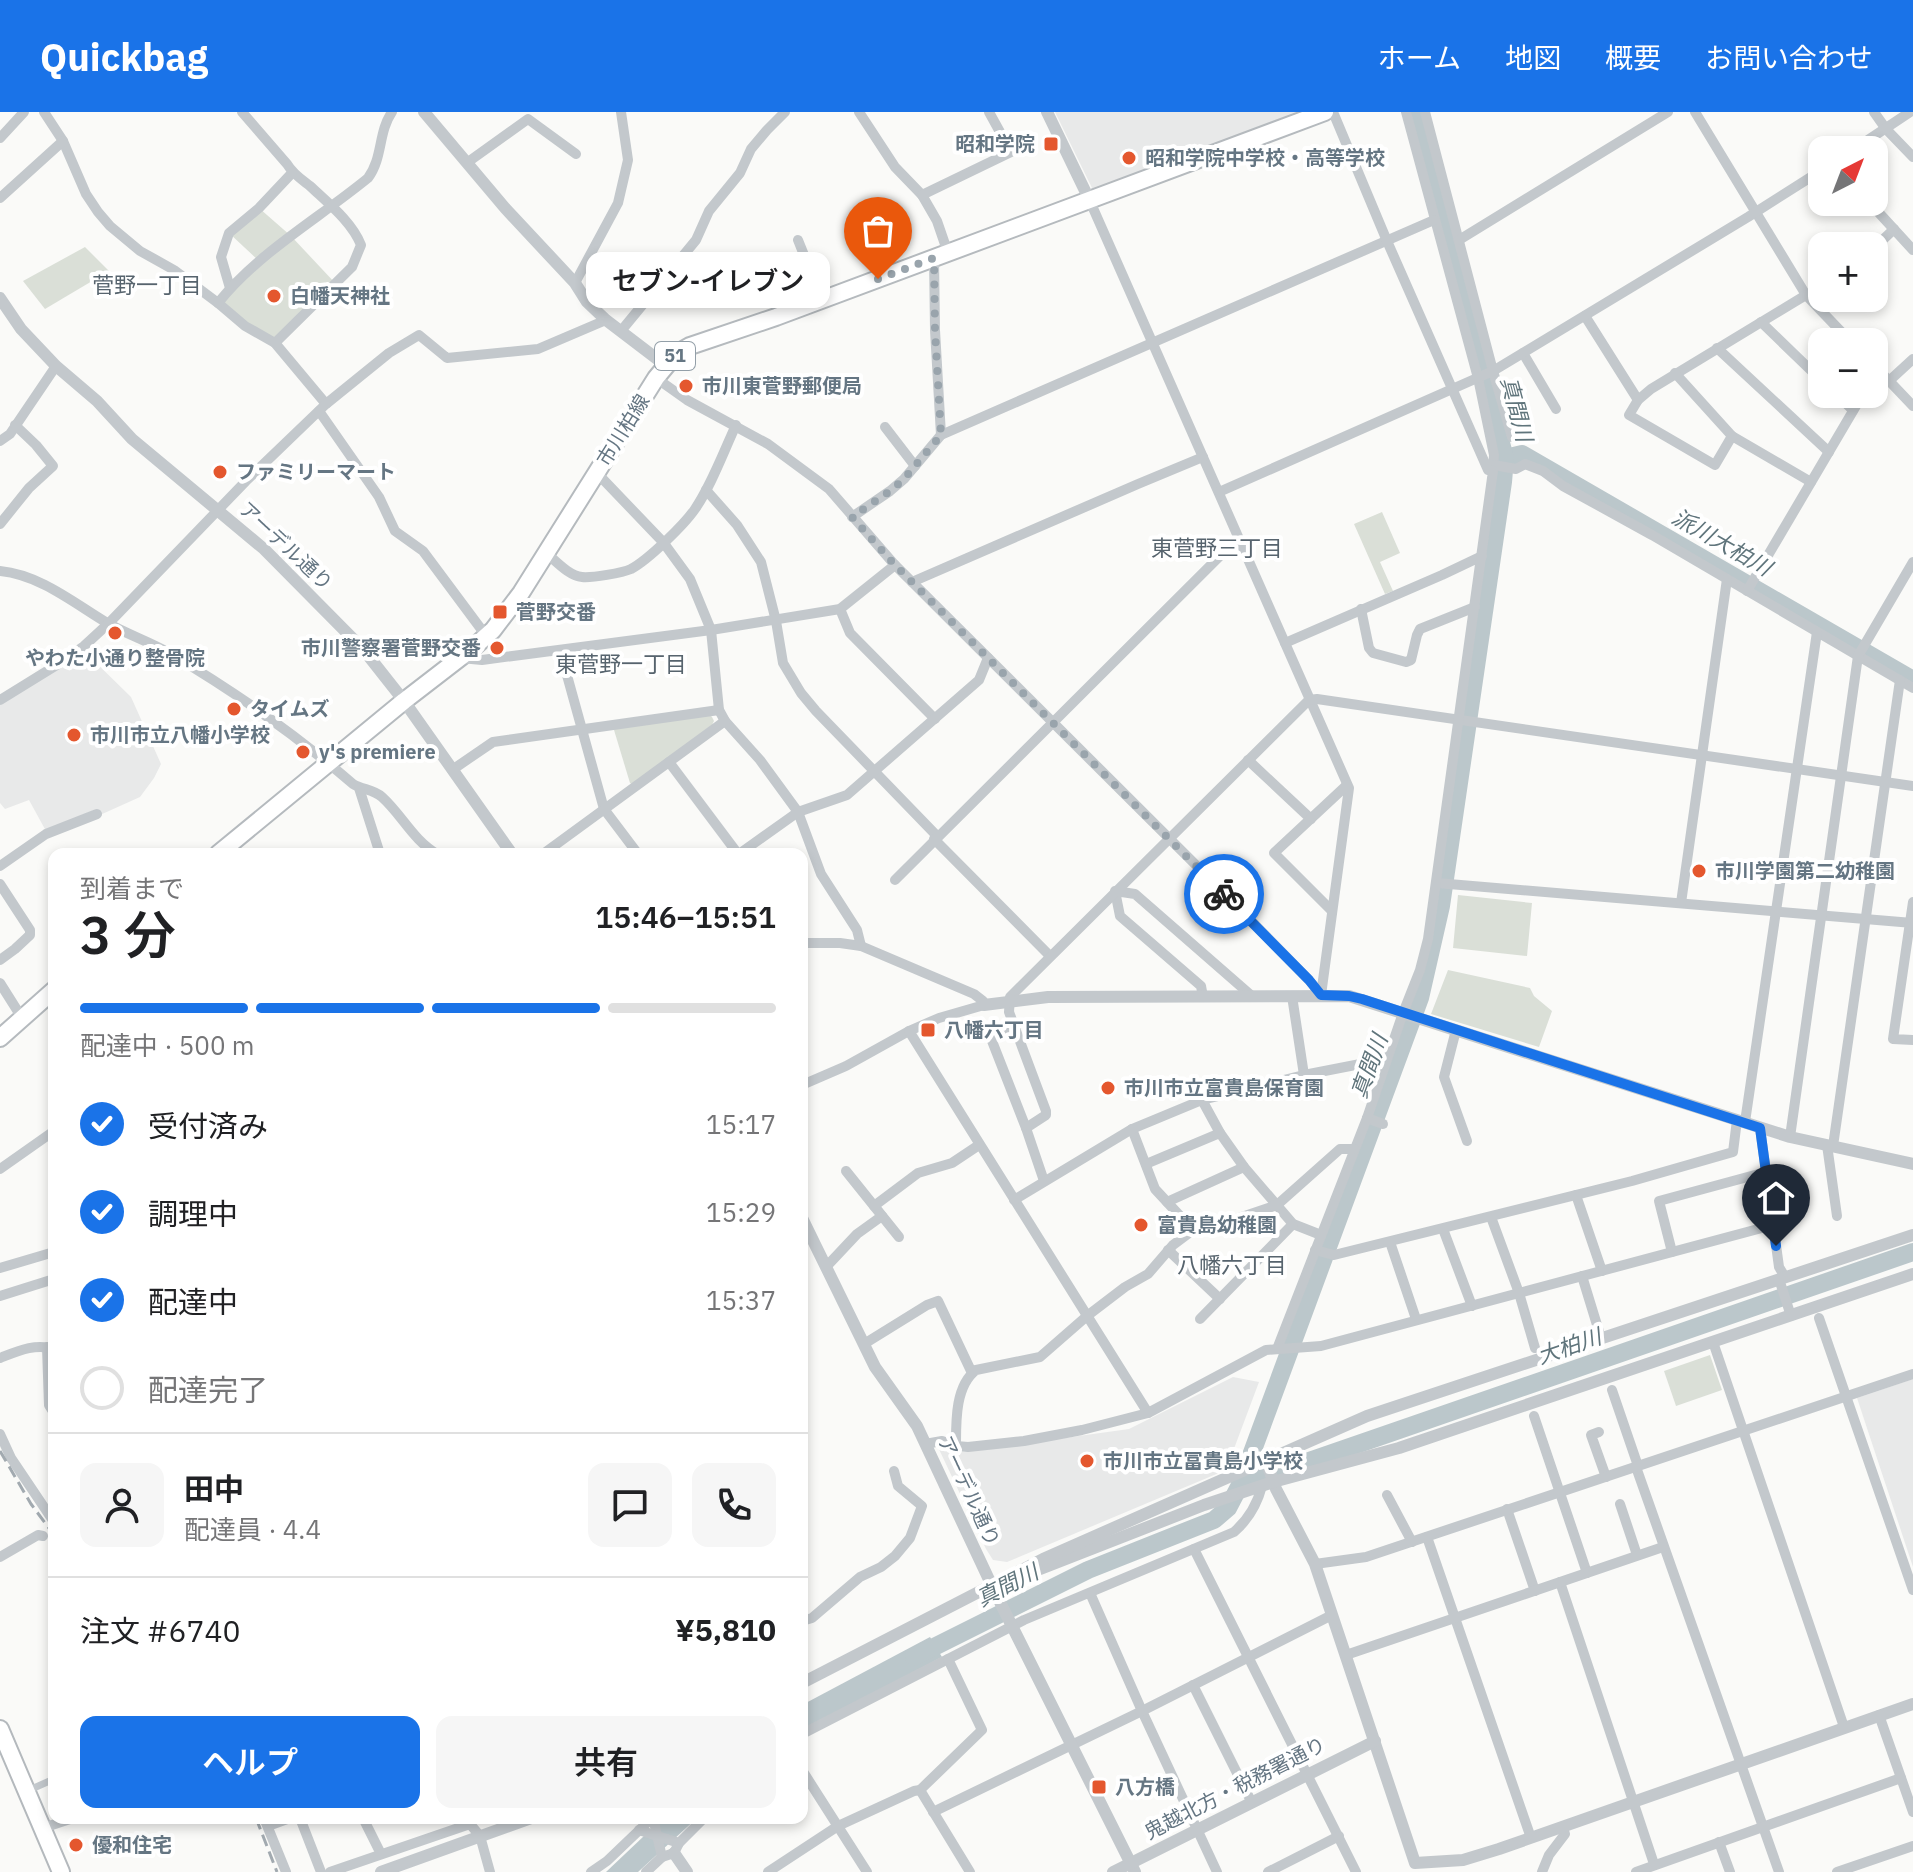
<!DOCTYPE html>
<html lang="ja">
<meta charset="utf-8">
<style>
:root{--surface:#fff;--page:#f6f6f6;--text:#202124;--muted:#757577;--line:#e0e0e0;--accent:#1a73e8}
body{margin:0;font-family:"IBM Plex Sans","Noto Sans JP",sans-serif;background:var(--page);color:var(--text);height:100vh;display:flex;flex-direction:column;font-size:30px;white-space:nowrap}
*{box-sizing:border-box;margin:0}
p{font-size:26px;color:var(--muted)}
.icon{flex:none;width:44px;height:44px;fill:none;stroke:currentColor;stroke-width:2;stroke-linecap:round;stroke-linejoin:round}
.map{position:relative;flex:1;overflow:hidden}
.details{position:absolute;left:48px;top:736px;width:760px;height:976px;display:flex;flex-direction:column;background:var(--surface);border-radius:16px;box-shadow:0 4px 12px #0003}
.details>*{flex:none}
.needle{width:52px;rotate:42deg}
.buttons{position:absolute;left:1808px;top:24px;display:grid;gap:16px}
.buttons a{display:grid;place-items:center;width:80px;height:80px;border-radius:16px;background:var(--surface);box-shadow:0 4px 12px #0003;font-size:40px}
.pin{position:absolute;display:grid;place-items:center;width:68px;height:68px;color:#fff;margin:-82px -34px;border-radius:50% 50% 50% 0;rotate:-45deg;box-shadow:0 0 8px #0007}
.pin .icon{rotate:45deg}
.courier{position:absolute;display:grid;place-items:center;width:80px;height:80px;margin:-40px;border:6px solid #1a73e8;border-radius:50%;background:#fff;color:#222;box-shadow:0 2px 10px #0007}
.bubble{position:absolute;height:56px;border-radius:16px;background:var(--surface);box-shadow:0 4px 12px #0003;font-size:26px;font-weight:600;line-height:56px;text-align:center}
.head em{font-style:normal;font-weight:600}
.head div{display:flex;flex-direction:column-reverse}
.head{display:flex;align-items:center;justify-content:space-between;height:136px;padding:0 32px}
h1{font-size:52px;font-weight:600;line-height:60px}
.bar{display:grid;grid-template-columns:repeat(4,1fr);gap:12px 8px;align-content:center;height:96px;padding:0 32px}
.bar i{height:10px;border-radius:6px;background:var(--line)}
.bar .current{background:var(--accent)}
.bar p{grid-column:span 4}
.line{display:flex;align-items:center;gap:20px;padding:0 32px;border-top:2px solid var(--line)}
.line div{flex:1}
.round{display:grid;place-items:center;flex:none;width:84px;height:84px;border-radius:16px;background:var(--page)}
ol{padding:0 32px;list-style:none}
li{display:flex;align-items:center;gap:24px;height:88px}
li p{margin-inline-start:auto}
li .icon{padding:8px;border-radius:50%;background:var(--accent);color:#fff;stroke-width:4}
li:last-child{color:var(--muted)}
li i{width:44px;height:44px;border:4px solid var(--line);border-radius:50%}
.cta{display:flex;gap:16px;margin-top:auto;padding:16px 32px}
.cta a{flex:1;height:92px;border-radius:16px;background:var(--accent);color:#fff;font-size:32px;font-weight:600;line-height:92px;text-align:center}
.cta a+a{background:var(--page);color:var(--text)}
header{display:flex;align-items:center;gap:48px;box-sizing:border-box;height:112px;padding:0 40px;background:var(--accent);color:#fff}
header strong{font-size:38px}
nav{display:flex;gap:44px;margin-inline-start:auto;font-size:28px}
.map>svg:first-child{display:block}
</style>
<header>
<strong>Quickbag</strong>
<nav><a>ホーム</a><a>地図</a><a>概要</a><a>お問い合わせ</a></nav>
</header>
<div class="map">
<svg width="1913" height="1760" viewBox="0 0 1913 1760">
<rect width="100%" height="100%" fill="#fafaf8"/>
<!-- built -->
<g fill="#e8e9e9">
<polygon points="1055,0 1307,0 1095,77 1092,76"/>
<polygon points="85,540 131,585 161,652 154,666 140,685 100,703 96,697 46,719 29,688 5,697 0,691 0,593"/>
<polygon points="1233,1265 1259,1270 1226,1358 1007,1450 993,1448 986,1437 937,1333 941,1333 955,1339 964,1340 1129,1317"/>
<polygon points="1913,1267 1913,1455 1857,1286"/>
</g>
<!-- green -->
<g fill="#dadfd7">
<polygon points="259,96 291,124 336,172 275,231 218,191 259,149 229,121"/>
<polygon points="85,135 109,159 45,197 23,169"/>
<polygon points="1382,400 1400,441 1380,450 1393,479 1385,482 1354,412"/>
<polygon points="709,602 712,605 714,609 712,613 632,672 630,671 614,618 616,615"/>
<polygon points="1458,783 1532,791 1527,844 1453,836"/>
<polygon points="1448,858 1530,876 1534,884 1552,899 1539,935 1431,902"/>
<polygon points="1710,1243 1722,1278 1676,1294 1664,1259"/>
</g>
<!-- water -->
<g fill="#bbc7cb">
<polygon points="930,1525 942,1545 802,1619 802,1593"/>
<polygon points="663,1706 697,1706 638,1760 606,1760"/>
</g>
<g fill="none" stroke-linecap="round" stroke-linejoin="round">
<!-- river -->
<g stroke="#bbc7cb" stroke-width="18">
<polyline points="1505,346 1522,342 1913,568"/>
<polyline points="1240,1373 1913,1140"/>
<polyline points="914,1545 1088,1458 1214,1408 1228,1396 1240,1373 1420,886 1441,794 1503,370 1505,346 1414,0"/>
</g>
<defs>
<g id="primary">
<polyline points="218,742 404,589 474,535 493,518 521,481 656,266 676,242 690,234 776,205 1325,0"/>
<polyline points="0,926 54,878"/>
</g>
<polyline id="trunk" points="0,1617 61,1760"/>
</defs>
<!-- primary casing -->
<use href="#primary" stroke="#b5babe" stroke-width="20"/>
<!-- trunk casing -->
<use href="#trunk" stroke="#b4b9bd" stroke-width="20"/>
<!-- pedestrian -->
<polyline stroke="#c3c8cc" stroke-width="7" points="27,1679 54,1667"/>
<!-- minor -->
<g stroke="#c3c8cc" stroke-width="10">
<polyline points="44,0 63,29 86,82 98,100 110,114 140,139 174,158 218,191 245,214 275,231 326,292"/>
<path d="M242,0L287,52C293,62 301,67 310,74C328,91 352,110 361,133L352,155L275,231"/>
<polyline points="859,0 895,55 922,83 937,109 948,141"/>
<polyline points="1406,0 1478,266 1494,343 1493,357"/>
<polyline points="1425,0 1493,259 1512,325"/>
<polyline points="1695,0 1806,183 1851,230"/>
<polyline points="1874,0 1886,17 1913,45"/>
<polyline points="0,26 24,0"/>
<polyline points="1853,38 1910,0"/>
<polyline points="468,50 528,7 576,42"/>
<polyline points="922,83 1011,40 989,0"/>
<polyline points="0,86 63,29"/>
<polyline points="1089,87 1349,676 1321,883"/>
<polyline points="1869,90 1913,138"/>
<polyline points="798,128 822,188"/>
<polyline points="1459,128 1668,0"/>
<polyline points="1874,136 1894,117"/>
<polyline points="934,146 935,218 941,323"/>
<polyline points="575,171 618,91 628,48 621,0"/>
<polyline points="230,176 221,145 229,121 259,96 292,61"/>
<polyline points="1806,183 1651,277 1638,288 1629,303 1715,353 1732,324 1811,370"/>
<path d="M218,191C259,140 318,107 368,66C383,46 378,20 392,0"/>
<polyline points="1585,204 1638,288"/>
<polyline points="1761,210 1822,269"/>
<polyline points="621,219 696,128 709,99 740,61 751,37 767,18 785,0"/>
<polyline points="1717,236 1829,340"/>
<polyline points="1523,241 1556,297"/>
<polyline points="1874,253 1913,294"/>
<polyline points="1675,261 1732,324"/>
<polyline points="656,266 687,288 768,332 829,377 894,452 1228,785 1309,868 1321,883"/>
<polyline points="1889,269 1913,247"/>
<polyline points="1836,282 1853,298"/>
<polyline points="319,299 379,385 395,419 423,439 487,525"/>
<polyline points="885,315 915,354"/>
<polyline points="0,329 10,322 56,254"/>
<polyline points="1494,353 1516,357 1525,352 1543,359 1563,374 1652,423 1913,576"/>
<polyline points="596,360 663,430 690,467 711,518 719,598 725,609 760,648 798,700 821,762 857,818 861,834"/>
<polyline points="706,378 737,413 761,450 776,509 783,551 801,581 816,599 937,724"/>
<polyline points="1219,380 1493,259 1748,105 1822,58"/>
<polyline points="852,405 890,379 904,367 941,323 1434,108"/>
<polyline points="0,412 29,376 53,354 36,333 15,313"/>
<path d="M546,441C556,449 569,464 582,465C592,466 622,461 631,457C648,448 684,413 695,397C712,372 723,341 736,313"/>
<path d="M0,459C41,463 75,492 109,512C129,523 150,530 169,541C234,579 296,623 353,672C363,678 373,677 382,685C402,703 413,728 437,742"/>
<polyline points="912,470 1138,372 1203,345"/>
<polyline points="1747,479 1863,282"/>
<polyline points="840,497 850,521 935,607"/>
<polyline points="1361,497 1369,536 1373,541 1406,550 1411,548 1417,523 1420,517 1475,495"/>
<polyline points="1285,531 1442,463 1482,444"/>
<polyline points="560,538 604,697 638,742"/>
<polyline points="461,546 482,548 711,518 840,497 895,453"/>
<polyline points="0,588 60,551 84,534 109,511 246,369 326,292 389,241 419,223 447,246 538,237 606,208"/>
<polyline points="1248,648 1311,707"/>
<polyline points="669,650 738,742"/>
<polyline points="452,658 493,630 719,598"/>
<polyline points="359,676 380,742"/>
<polyline points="934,727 1050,844"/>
<polyline points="543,742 725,609"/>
<polyline points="739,742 798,700 847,683 979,568 988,546"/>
<polyline points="0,754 46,722 97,702"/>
<polyline points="895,768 1238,426"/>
<polyline points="1437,771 1913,811"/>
<polyline points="0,772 30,818 30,823 15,837 0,848"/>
<polyline points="1913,790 1893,927 1913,928"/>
<polyline points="1681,791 1727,467"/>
<polyline points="1332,799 1274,741 1347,673"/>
<polyline points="802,831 840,831 861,834 974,882 983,889 984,893 939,906 909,919 846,954 802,973"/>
<polyline points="0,871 22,906"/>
<polyline points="1292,884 1304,963"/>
<polyline points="1203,885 1201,874 1120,804 1115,779 1135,782 1253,885"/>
<polyline points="1015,916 995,923 992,929 1026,1016"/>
<polyline points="1456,918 1444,965 1467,1029"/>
<polyline points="909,919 1148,1301"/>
<polyline points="1202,988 1220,1021 1244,1055 1293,1112 1321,1123"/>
<polyline points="1367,1006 1383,1012"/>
<polyline points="1745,1010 1817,520"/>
<polyline points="1760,1016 1779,1155 1785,1165"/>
<polyline points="1132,1017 1155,1077 1193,1118"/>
<polyline points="1790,1025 1858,544 1913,450"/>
<polyline points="1827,1033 1837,1104"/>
<polyline points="1833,1034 1900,568"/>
<polyline points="1146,1052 1220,1021"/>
<polyline points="0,1057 54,1019"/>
<polyline points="846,1059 899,1125"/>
<polyline points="1044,1069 1026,1016 1046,1003 1046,999 1009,900 1010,885 1309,588 1317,587 1913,674"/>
<polyline points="1576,1083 1602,1159"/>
<polyline points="1014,1088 1132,1017 1202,988 1304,963 1386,947"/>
<polyline points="1167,1090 1244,1055"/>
<polyline points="874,1094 918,1061 952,1051 979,1033"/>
<polyline points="1491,1105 1519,1181 1535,1236"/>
<polyline points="1443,1117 1472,1194"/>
<polyline points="1390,1130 1416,1207"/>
<polyline points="1168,1138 1220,1187"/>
<polyline points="1315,1138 1334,1143 1632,1069 1733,1040 1737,1008"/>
<polyline points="1672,1140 1659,1089 1766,1060"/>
<polyline points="826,1155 857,1122 882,1104"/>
<polyline points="0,1156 54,1140"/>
<polyline points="1582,1164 1601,1226"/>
<polyline points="1779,1167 1791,1204"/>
<polyline points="0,1184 54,1167"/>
<polyline points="1819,1206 1913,1478"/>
<polyline points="1200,1207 1293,1112"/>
<polyline points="1713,1230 1844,1615"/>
<polyline points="864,1232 927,1193 938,1189 972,1261"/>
<polyline points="47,1235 49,1293 54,1301"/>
<polyline points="1277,1237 1367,1006 1403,901 1420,858 1428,827 1493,359 1488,358 1387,129 1333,0"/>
<path d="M0,1246C18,1239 35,1231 54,1237"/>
<polyline points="1612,1278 1637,1351 1636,1355 1779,1760"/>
<polyline points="1534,1304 1587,1461"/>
<polyline points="1599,1320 1591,1323 1606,1365"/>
<polyline points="0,1322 11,1346 54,1410"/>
<polyline points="925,1332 942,1329 956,1334 968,1335 1024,1329 1082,1318 1148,1301 1266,1238 1321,1234 1773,1113"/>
<path d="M956,1334C956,1310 955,1274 976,1258L1040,1245L1087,1204L1125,1175L1148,1162L1173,1133L1193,1118L1218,1113L1277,1093L1340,1037H1354"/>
<polyline points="1387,1383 1412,1430"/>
<polyline points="1620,1392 1637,1443"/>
<polyline points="1507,1397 1535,1479"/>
<polyline points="1427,1425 1531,1726"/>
<polyline points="1194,1437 1356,1760"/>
<polyline points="0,1445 38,1423 43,1424"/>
<polyline points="1315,1452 1366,1445 1913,1262"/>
<polyline points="1560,1470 1654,1752"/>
<polyline points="1090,1481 1142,1599 1217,1760"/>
<polyline points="802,1509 812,1506 860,1465 881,1455 895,1444 910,1426 922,1394 898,1374 894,1359"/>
<polyline points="1346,1543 1663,1435"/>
<polyline points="1193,1573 1252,1691"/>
<polyline points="1879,1603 1913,1700"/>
<path d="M802,1622L1024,1508L1234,1420C1249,1407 1257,1393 1262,1374"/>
<polyline points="802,1658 867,1760"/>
<polyline points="920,1678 970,1760"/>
<polyline points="933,1700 1142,1599 1332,1503"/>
<polyline points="264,1706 286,1760"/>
<polyline points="300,1706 321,1760"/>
<polyline points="363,1706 381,1742"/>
<polyline points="653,1706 662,1745"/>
<polyline points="268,1714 290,1706"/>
<polyline points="43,1716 73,1706"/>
<polyline points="639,1718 679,1731"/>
<polyline points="1719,1730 1730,1760"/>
<polyline points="330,1760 470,1712 480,1724 490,1760"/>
<polyline points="591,1760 607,1749 652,1706"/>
<polyline points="646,1760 662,1745 674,1741 679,1731 704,1706"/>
<polyline points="768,1760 838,1714 914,1679 920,1678 982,1618 948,1547"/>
<polyline points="1268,1760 1339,1724"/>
<polyline points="1542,1760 1549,1743 1565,1722 1563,1715"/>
<polyline points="1636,1760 1901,1666"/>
<polyline points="1837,1760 1913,1734"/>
</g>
<!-- tertiary -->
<g stroke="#c3c8cc" stroke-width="12">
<polyline points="424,0 505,96 575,171 587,190 606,208 665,253"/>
<polyline points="1047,0 1089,87"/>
<polyline points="0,186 21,217 56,254 97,289 132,327 264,437 363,537 404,589 512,742"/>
<polyline points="984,893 1048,885 1349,884 1790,1025 1913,1052"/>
<polyline points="802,1106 875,1255 917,1314 992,1474 1135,1760"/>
<polyline points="1266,1349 1276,1377 1315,1452 1415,1751 1463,1748 1499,1737 1913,1592"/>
<polyline points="1025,1463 1204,1393 1273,1370 1399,1336 1913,1162"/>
<polyline points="802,1571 1043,1447 1367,1304 1913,1123"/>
<polyline points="674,1741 687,1760"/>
<polyline points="381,1760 531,1706"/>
<polyline points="1113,1760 1375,1629"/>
</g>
<!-- primary -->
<use href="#primary" stroke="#fff" stroke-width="16"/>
<!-- trunk -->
<use href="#trunk" stroke="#fff" stroke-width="16"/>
<!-- rail -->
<g stroke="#a2aab0" stroke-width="3" stroke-dasharray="12 6" stroke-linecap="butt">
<polyline points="0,1339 31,1392 54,1423"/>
<polyline points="256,1706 277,1760"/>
</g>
</g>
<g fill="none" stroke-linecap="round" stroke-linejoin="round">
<!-- done -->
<polyline stroke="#99a4ac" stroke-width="8" stroke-dasharray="0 14.4" points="878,167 934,146 935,218 941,323 904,367 890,379 852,405 894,452 1224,782"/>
<!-- route -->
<polyline stroke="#1a73e8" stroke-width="10" points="1224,782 1309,868 1321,883 1349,884 1362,887 1760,1016 1776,1134"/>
</g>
<!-- markers -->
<g fill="#e4572e" stroke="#fff" stroke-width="3">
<rect x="1043" y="24" width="16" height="16" rx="4"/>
<circle cx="1129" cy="46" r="8"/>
<circle cx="274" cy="184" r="8"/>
<circle cx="686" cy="274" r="8"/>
<circle cx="220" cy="360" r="8"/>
<rect x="492" y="492" width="16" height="16" rx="4"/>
<circle cx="115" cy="521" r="8"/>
<circle cx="497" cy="536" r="8"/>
<circle cx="234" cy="597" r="8"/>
<circle cx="74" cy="623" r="8"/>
<circle cx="303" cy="640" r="8"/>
<circle cx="1699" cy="759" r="8"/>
<rect x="920" y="910" width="16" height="16" rx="4"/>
<circle cx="1108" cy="976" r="8"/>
<circle cx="1141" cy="1113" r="8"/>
<circle cx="1087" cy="1349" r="8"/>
<rect x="1091" y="1667" width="16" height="16" rx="4"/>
<circle cx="76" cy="1733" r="8"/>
</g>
<g text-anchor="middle" stroke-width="8" stroke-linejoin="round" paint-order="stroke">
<!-- shield labels -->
<rect fill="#fff" stroke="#939fa8" stroke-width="2" x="655" y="230" width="40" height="28" rx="6"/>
<g font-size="18" font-weight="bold" fill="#657683">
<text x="675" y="250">51</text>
</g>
<!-- poi labels -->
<g font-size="20" font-weight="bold" fill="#657683" stroke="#fff" text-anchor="start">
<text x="1035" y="39" text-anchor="end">昭和学院</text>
<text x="1145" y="53">昭和学院中学校・高等学校</text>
<text x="290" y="191">白幡天神社</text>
<text x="702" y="281">市川東菅野郵便局</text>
<text x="236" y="367">ファミリーマート</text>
<text x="516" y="507">菅野交番</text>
<text x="481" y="543" text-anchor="end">市川警察署菅野交番</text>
<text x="115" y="553" text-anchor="middle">やわた小通り整骨院</text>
<text x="250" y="604">タイムズ</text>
<text x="90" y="630">市川市立八幡小学校</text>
<text x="319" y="647">y's premiere</text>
<text x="1715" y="766">市川学園第二幼稚園</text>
<text x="944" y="925">八幡六丁目</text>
<text x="1124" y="983">市川市立富貴島保育園</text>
<text x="1157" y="1120">富貴島幼稚園</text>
<text x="1103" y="1356">市川市立冨貴島小学校</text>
<text x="1115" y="1682">八方橋</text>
<text x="92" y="1740">優和住宅</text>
</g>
<!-- street labels -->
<g font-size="20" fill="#657683" stroke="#fff">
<text transform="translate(623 318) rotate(-58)" y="7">市川柏線</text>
<text transform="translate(286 434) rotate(43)" y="7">アーデル通り</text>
<text transform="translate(969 1379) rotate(65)" y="7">アーデル通り</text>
<text transform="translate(1235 1676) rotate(-27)" y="7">鬼越北方・税務署通り</text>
</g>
<!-- neighbourhood labels -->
<g font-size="22" fill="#57646e" stroke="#fff">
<text x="147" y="181">菅野一丁目</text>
<text x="1217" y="444">東菅野三丁目</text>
<text x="621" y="560">東菅野一丁目</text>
<text x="1232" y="1161">八幡六丁目</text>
</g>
<!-- water labels -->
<g font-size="22" font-style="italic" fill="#60757c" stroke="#fff">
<text transform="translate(1517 297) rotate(75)" y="8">真間川</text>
<text transform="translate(1722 430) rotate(30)" y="8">派川大柏川</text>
<text transform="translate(1369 954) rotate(-70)" y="8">真間川</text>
<text transform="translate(1569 1234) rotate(-19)" y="8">大柏川</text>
<text transform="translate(1007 1473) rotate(-27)" y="8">真間川</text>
</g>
</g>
</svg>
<div class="buttons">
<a><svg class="needle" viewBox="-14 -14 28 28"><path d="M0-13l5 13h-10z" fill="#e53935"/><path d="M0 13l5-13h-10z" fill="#757577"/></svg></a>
<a>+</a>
<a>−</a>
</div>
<div class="pin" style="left:878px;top:167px;background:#ea580c"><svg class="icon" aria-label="bag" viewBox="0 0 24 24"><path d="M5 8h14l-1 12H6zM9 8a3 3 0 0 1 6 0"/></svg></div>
<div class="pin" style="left:1776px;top:1134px;background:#1f2937"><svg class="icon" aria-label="home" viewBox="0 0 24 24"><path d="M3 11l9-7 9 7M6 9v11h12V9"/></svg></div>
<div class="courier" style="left:1224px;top:782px"><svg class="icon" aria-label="bike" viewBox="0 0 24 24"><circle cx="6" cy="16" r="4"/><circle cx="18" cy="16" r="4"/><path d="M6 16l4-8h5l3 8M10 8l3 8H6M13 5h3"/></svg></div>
<div class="bubble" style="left:586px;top:140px;width:244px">セブン-イレブン</div>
<section class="details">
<div class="head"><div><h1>3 分</h1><p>到着まで</p></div><em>15:46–15:51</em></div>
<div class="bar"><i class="current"></i><i class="current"></i><i class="current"></i><i></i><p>配達中 · 500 m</p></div>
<ol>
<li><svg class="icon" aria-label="check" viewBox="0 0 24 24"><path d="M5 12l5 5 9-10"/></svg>受付済み<p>15:17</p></li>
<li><svg class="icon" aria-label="check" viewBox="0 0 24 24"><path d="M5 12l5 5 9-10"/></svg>調理中<p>15:29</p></li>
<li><svg class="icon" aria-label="check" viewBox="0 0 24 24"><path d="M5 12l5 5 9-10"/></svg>配達中<p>15:37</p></li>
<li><i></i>配達完了</li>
</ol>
<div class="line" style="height:144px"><a class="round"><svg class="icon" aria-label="person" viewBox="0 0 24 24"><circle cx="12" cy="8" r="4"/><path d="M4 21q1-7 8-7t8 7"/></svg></a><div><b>田中</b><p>配達員 · 4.4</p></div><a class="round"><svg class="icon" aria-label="chat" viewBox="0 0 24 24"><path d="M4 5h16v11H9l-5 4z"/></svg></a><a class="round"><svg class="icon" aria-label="phone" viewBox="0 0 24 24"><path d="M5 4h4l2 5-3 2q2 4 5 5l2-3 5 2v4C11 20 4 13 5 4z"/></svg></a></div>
<div class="line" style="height:104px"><div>注文 #6740</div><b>¥5,810</b></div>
<div class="cta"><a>ヘルプ</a><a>共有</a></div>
</section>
</div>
